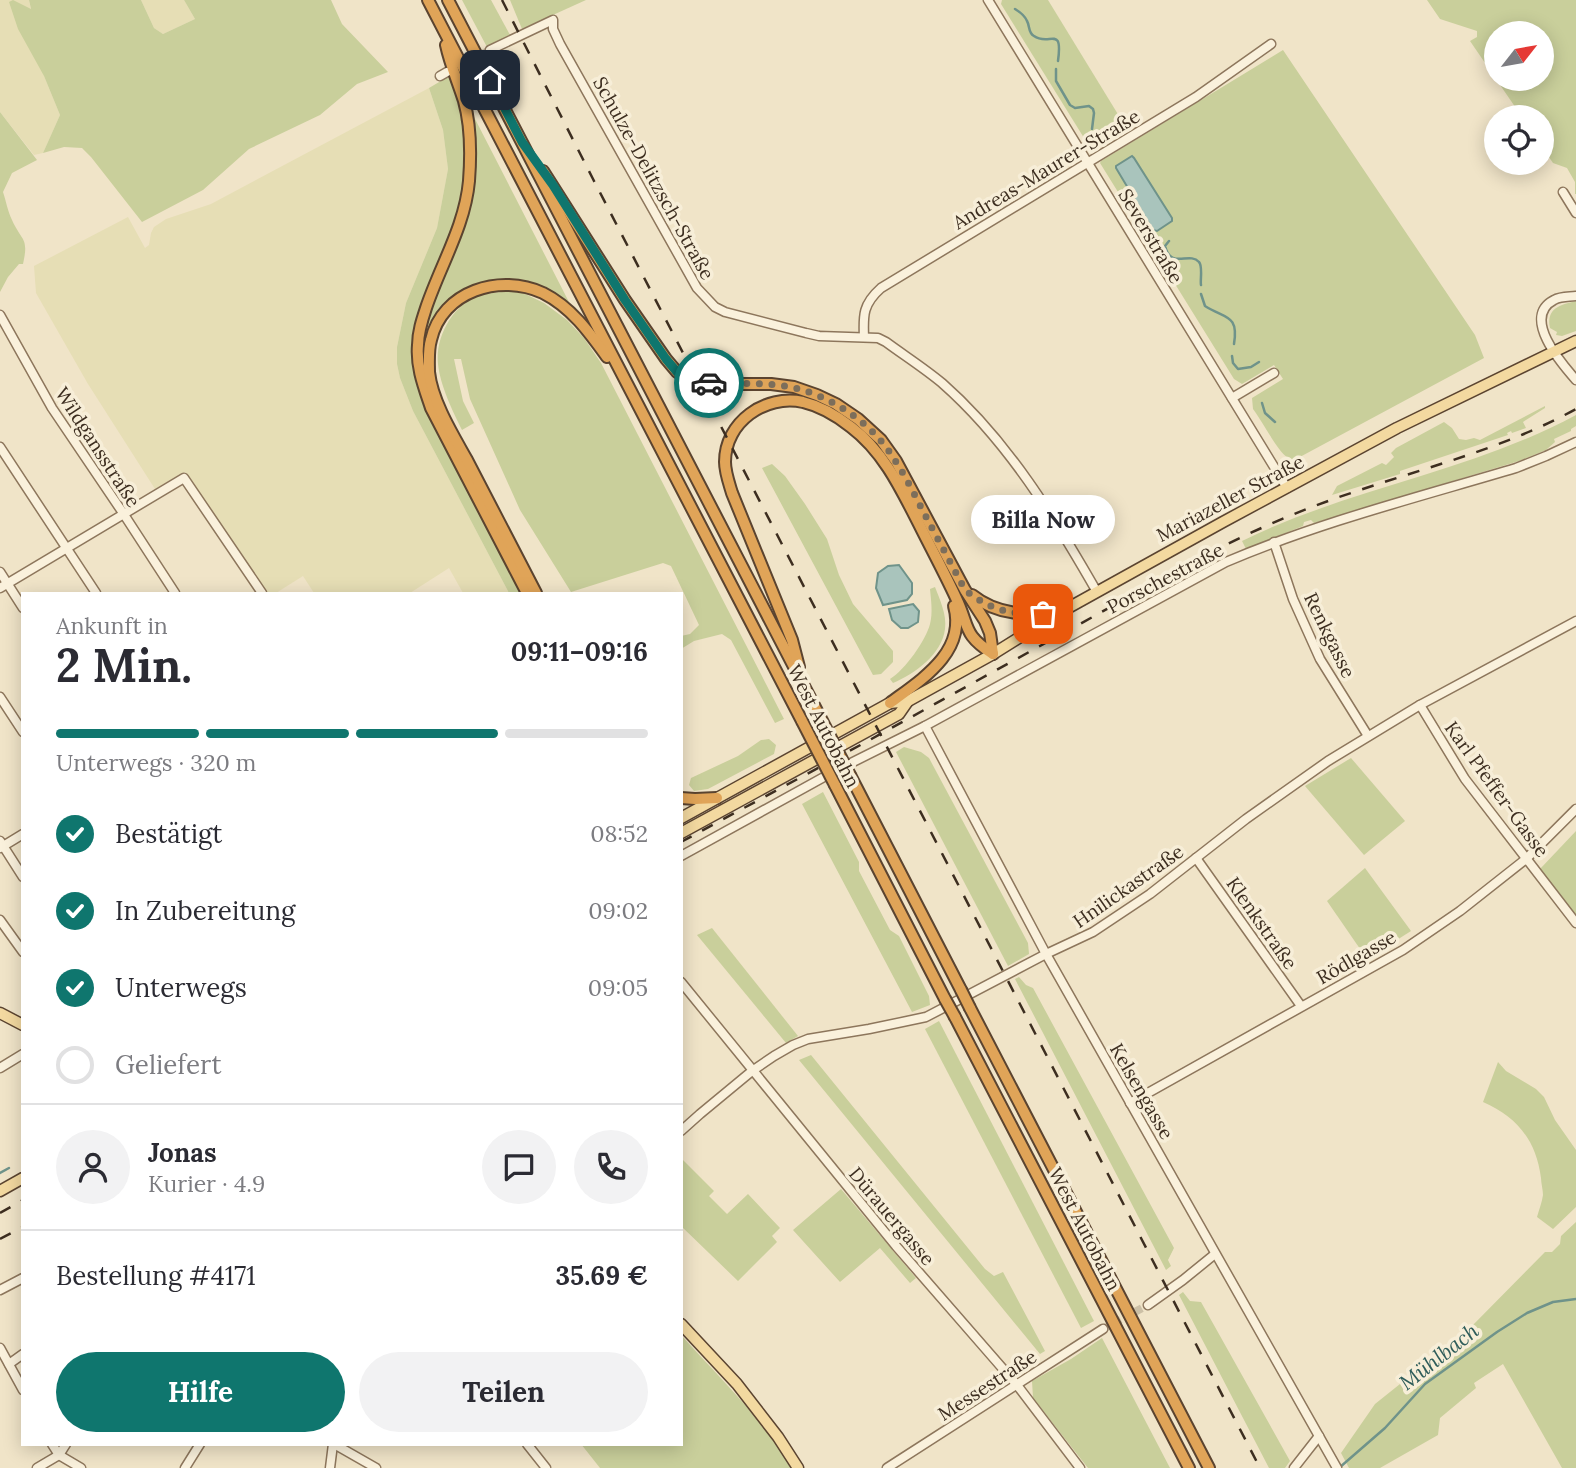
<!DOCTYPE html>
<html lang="de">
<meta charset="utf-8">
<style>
:root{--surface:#fff;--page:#f2f2f3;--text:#2b2b33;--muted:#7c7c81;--line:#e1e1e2;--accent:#0f766e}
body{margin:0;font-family:Lora,serif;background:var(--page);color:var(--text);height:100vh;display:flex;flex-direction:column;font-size:26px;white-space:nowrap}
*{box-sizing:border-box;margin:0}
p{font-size:23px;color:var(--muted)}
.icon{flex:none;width:38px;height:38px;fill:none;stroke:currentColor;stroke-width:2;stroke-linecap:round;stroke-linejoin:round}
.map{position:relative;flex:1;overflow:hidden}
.panel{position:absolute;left:21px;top:592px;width:662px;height:854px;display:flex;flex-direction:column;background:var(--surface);border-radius:0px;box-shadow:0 4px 18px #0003}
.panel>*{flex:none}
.needle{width:46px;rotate:59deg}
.fabs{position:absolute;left:1484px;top:21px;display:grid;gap:14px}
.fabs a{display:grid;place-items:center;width:70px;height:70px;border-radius:50%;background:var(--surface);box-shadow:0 4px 18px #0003;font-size:35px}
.pin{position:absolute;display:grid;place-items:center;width:60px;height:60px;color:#fff;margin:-30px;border-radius:14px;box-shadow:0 4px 10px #0006}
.courier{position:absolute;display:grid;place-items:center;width:70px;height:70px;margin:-35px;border:5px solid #0f766e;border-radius:50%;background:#fff;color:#222;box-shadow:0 2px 9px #0007}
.bubble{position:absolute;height:49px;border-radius:24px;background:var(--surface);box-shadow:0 4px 18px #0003;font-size:23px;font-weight:700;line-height:49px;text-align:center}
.summary em{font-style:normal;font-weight:700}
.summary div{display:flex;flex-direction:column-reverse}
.summary{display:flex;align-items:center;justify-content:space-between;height:119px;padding:0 35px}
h1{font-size:46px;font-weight:700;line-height:52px}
.bar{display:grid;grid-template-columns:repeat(4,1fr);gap:10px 7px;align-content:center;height:84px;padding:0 35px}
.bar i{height:9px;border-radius:5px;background:var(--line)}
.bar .on{background:var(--accent)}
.bar p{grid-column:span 4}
.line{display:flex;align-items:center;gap:18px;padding:0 35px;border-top:2px solid var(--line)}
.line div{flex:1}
.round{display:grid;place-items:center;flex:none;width:74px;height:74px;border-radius:37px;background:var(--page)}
ol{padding:0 35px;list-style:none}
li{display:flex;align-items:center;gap:21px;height:77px}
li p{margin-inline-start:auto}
li .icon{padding:7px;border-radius:50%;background:var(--accent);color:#fff;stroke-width:4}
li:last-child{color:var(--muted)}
li i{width:38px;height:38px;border:4px solid var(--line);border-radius:50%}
.cta{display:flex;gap:14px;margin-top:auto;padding:14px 35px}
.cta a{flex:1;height:80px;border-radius:42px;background:var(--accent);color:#fff;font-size:28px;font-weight:700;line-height:80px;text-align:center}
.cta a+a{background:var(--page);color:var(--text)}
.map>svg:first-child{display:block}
</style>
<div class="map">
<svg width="1576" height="1468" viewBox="0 0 1576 1468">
<rect width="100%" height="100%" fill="#f0e4c8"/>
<!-- farmland -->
<g fill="#e6deb5">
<polygon points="0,0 29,0 44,76 60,115 43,153 34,155 0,112"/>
<polygon points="141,0 184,0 195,19 163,34 154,28"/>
<polygon points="429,88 443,130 448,169 437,228 406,303 397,347 397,364 400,378 413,411 509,593 463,593 449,568 410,593 314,593 303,576 276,593 266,593 185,472 155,489 88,384 36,293 34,266 128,217 145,248 149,245 151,233 154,227 166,219 211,204"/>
</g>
<!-- green -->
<g fill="#c9cf9b" fill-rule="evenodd">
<polygon points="13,0 31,9 29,0 141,0 154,28 163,34 195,19 184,0 331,0 342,24 388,72 357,84 320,115 249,149 203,190 142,222 91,157 82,148 64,147 43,153 60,115 44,76 18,29 9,2"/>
<polygon points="462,0 491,0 510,35 487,47"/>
<polygon points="510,0 586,0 522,29"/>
<polygon points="1002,0 1048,0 1127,129 1095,148 1089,146 1001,4"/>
<path d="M1427,0H1576V194H1575V182L1567,168L1553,163L1542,147V117H1522L1470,41L1477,37V31L1440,19ZM1542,33V79H1496V33Z"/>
<path d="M1283,50L1475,335L1484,358L1298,458C1292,460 1292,461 1287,457C1278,452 1261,419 1253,409L1252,398L1283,379L1274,365L1242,384L1234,379L1100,163L1101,161Z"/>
<polygon points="451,75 462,117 466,142 467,166 458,216 414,352 524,593 509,593 413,411 400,378 397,364 397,347 406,303 437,228 448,169 443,130 429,88"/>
<path d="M0,112L37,160L12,173L3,192C6,201 8,212 12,220C22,242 29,237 23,264H19L8,277L0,292Z"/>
<path d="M473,115L570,304C535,282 496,269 459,294C452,298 443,306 439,313C433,321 427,363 425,376L422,346L424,327L474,177L476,154Z"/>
<path d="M502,292H521L544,303L567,320L584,338L601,363L784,719L775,723L731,640L722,634L694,641L681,649V636L690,634L699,625L671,566L663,563L571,592L520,510L470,399L461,359H454L463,401L474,423L462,430C453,412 440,385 438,364C435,337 453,304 480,295C487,293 495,293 502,292Z"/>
<path d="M1576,301V331L1562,336L1556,335L1557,332L1550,328C1546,308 1560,305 1576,301Z"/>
<polygon points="1545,406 1545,408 1523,422 1526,428 1512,433 1511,431 1507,433 1508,435 1400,471 1400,474 1332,495 1337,486 1382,463 1386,465 1394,457 1391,453 1396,448 1444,422 1452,428 1459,439 1466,440 1474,438 1480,440"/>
<path d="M1576,415V426L1571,429V431L1554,439L1555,442L1546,450L1519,461L1314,523L1311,520L1304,522L1303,526L1246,549L1242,541C1349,488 1471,472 1576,415Z"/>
<polygon points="772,464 785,476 805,504 827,539 839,575 853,604 893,651 893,662 881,674 873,675 762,468"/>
<path d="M935,587C940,600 947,615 945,629C942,654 915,674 893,683L890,679C905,670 926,640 930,624C933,613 931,600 930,589Z"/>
<polygon points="769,739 776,745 774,754 708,789 694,791 689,785 691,778 738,756 761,740"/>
<polygon points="904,747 921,752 929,758 1028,943 1029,954 1008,966 896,752"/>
<polygon points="1351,758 1405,821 1364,855 1305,786"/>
<polygon points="823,792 859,862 859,871 890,930 899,936 929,996 930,1005 912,1012 802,804"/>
<polygon points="1576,831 1576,917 1540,869"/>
<polygon points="1365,868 1411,931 1367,959 1327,901"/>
<polygon points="712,928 798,1036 786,1043 697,935"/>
<polygon points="1019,977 1026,985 1033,988 1174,1248 1168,1260 1171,1266 1166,1270 1015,979"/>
<polygon points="939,1021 1094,1321 1081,1328 925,1029"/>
<polygon points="811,1055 985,1269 994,1276 1003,1272 1045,1351 1040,1354 799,1060"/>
<path d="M1498,1062L1506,1071L1536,1089L1544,1097L1555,1120L1576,1150V1207L1553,1229L1537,1217C1539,1210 1542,1202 1543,1195C1543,1190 1541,1183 1541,1178C1536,1140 1517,1117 1483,1102Z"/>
<polygon points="681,1158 714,1191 709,1196 727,1214 748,1194 780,1228 772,1236 777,1242 738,1281 681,1226"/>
<polygon points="841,1189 916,1278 910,1283 880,1248 840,1282 793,1230"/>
<polygon points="1576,1222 1576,1468 1562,1468 1503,1364 1474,1383 1476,1388 1440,1418 1438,1435 1380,1468 1349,1468 1341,1453 1375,1404 1470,1328 1545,1252 1552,1252 1560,1244 1561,1236"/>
<polygon points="1183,1292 1190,1301 1201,1302 1290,1461 1285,1468 1269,1468 1179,1295"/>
<path d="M681,1335C720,1378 762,1419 793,1468H600L581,1444H681Z"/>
<polygon points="1102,1338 1170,1468 1088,1468 1033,1398 1032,1381 1071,1359"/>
</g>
<!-- water -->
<g fill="#a9c4bc" stroke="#6f938a" stroke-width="2">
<polygon points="1132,156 1134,158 1172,218 1172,221 1157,231 1153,230 1116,168 1116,166"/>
<polygon points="899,565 912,583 912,594 907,600 883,605 876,588 878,573 888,566"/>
<polygon points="913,604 919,611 918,622 908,628 901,628 892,620 889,609"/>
</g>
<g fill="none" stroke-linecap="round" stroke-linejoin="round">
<!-- stream -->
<g stroke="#6f938a" stroke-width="2.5">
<path d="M1015,9C1020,12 1025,16 1027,21C1030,26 1028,33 1034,36C1049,47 1063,24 1058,61"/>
<polyline points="1056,69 1056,81 1070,105 1075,108 1089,106 1093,109 1094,113 1092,129"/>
<path d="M1169,241L1165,246C1171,270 1189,251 1199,262C1203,266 1200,280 1201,285"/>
<path d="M1201,294L1205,306C1225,319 1239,314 1234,344"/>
<polyline points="1232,356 1233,363 1238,369 1251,367 1259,362"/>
<polyline points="1262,403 1265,413 1275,422"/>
<polyline points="0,1173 9,1168"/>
<polyline points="1339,1468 1385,1428 1425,1384 1497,1332 1527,1313 1553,1302 1576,1299"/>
</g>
<!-- minor-tunnel -->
<g stroke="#ccc0a6" stroke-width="8" stroke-dasharray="8 4" stroke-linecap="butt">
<polyline points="459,66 490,50"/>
<polyline points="1103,1329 1148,1305"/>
</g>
<defs>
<g id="minor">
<polyline points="988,0 1287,488"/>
<path d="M490,50L553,20V29L560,44L697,288L715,307L725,312L806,333L819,336L878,338L886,342C905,356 924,368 942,383C1008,441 1054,517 1097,592"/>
<polyline points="440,76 447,72"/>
<polyline points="1563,192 1576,213"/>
<path d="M1576,296C1569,297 1561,296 1554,300C1521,317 1561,363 1576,380"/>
<polyline points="0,315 52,408 123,513 175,593"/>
<path d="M864,337C863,315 863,304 881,288L1196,97L1271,44"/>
<polyline points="1232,398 1274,373"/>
<polyline points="0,447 96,593"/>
<polyline points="1274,542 1293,599 1320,659 1368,736"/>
<polyline points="0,572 23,608"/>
<polyline points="0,588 184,478 262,593"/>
<polyline points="0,697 23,732"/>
<polyline points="1420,705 1465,779 1576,923"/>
<polyline points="925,726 1046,954 1337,1468"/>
<polyline points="0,841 23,877"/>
<polyline points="0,848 23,834"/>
<path d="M681,856L833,772L925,726L1226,562C1320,522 1419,497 1516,468L1546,456L1576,442"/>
<polyline points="1196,858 1301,1006"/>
<polyline points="0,920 23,952"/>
<polyline points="681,982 896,1246 1017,1385 1080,1468"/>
<polyline points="0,1068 23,1054"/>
<polyline points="1130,1103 1403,950 1460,911 1526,859 1576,809"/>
<polyline points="681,1131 700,1114 752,1071 774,1056 793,1045 808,1039 869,1029 926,1017 1046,954 1093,932 1150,894 1246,819 1328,761 1420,705 1576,621"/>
<polyline points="0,1290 23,1278"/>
<polyline points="1148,1305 1183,1280 1215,1254"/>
<polyline points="0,1348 23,1390"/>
<polyline points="9,1364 23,1354"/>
<polyline points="52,1444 59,1455 81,1468"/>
<polyline points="334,1444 376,1468"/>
<polyline points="527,1444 546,1468"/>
<polyline points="37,1468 59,1455 66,1444"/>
<polyline points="185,1468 200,1444"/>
<polyline points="330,1468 333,1444"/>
<polyline points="887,1468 1103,1329"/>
<polyline points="1294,1468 1319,1436"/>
</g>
<g id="major">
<polyline points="681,818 890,703 908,701 993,654 1059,613 1223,522 1397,428 1576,341"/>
<polyline points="681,833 899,714 908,701"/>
<polyline points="0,1013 23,1025"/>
<polyline points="0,1191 23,1178"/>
<polyline points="681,1324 737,1384 778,1437 798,1468"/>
</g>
<g id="highway">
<polyline points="428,0 802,721"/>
<polyline points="448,0 818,713"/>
<path d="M446,45C450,64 458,82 464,101C471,126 471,155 469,181C465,226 440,266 426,308C422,320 418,332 418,345C416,367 424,387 431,408L527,593"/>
<polyline points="543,171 625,300 666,359 677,372 698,381 712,384 771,384 794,387 817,395 836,404 858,419 881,440 896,461 965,590 985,621 990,633 993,654"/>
<path d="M536,593C513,549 490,505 467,460C453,435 432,401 429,372C429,362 428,350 431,340C442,291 500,273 543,293C571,307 589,332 607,357"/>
<path d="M972,595C998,616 1028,615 1059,613"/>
<path d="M799,667L792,640L732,493C729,483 725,472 725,462C725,422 765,394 803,402C820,406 837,416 851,427C884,452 901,489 920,526C932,550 945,574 956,598C970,627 962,634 993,654"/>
<path d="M890,703C921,680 967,652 954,606"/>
<polyline points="851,777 961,990"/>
<polyline points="835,785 945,999"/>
<polyline points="681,798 695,799 717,798"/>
<polyline points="970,1008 1209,1468"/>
<polyline points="955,1017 1189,1468"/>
</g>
</defs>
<!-- minor casing -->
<use href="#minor" stroke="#8d765c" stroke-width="11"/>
<!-- major casing -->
<use href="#major" stroke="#5b4430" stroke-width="13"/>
<!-- highway casing -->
<use href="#highway" stroke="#5b4430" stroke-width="14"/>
<!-- minor -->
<use href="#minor" stroke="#faf1dc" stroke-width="8"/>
<!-- major -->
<use href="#major" stroke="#f3d9a0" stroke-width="10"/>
<!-- highway -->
<use href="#highway" stroke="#e0a458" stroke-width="10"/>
<!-- rail -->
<g stroke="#3d2e20" stroke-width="2.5" stroke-dasharray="12 12" stroke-linecap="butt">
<polyline points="502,0 593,179 1260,1468"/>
<path d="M681,842L866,742L1194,561C1245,534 1297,511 1351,493C1427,467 1505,448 1576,409"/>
<polyline points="0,1213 23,1200"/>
<polyline points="0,1239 23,1227"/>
</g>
<defs>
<g id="highway-bridge">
<polyline points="818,713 851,777"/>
<polyline points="802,721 835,785"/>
<polyline points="961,990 970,1008"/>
<polyline points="945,999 955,1017"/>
</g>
</defs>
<!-- highway-bridge casing -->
<use href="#highway-bridge" stroke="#5b4430" stroke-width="14" stroke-linecap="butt"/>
<!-- highway-bridge -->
<use href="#highway-bridge" stroke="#e0a458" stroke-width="10"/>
</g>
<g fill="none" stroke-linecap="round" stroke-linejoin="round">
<!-- done -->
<path stroke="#7c6e5b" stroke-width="7" stroke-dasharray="0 12.6" d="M709,383C738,385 766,381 795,388C836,398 875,426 896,462C906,477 914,494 922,509C936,536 951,563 965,590C990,610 1012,615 1043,614"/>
<!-- route -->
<polyline stroke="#0f766e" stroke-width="9" points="490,80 522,142 553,185 625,300 666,359 677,372 687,377 709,383"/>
</g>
<g text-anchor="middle" stroke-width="7" stroke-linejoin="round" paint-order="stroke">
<!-- street labels -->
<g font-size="19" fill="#3d2e20" stroke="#f7eed8">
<text transform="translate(1046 169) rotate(-31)" y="7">Andreas-Maurer-Straße</text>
<text transform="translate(654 178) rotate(61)" y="7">Schulze-Delitzsch-Straße</text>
<text transform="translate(1151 236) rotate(59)" y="7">Severstraße</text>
<text transform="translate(98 447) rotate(57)" y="7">Wildgansstraße</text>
<text transform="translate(1230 498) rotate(-28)" y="7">Mariazeller Straße</text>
<text transform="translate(1165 578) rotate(-28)" y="7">Porschestraße</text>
<text transform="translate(1330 635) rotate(64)" y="7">Renkgasse</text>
<text transform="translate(824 726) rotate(63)" y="7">West Autobahn</text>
<text transform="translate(1497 789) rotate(54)" y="7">Karl Pfeffer-Gasse</text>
<text transform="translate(1128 886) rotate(-35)" y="7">Hnilickastraße</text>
<text transform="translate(1262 923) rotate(55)" y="7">Klenkstraße</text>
<text transform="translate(1356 957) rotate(-30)" y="7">Rödlgasse</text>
<text transform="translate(1142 1091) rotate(60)" y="7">Kelsengasse</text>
<text transform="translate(892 1216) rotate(50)" y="7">Dürauergasse</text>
<text transform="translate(1085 1229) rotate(63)" y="7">West Autobahn</text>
<text transform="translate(987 1385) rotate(-33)" y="7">Messestraße</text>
</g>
<!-- water labels -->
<g font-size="21" font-style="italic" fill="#2f5d5a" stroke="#f7eed8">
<text transform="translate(1439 1357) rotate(-38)" y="7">Mühlbach</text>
</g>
</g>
</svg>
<div class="fabs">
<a><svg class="needle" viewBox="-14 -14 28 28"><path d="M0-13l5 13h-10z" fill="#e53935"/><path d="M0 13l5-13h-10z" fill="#7c7c81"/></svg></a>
<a><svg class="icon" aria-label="locate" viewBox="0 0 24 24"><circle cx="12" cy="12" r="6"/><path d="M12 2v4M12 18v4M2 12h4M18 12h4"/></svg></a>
</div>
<div class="pin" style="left:1043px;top:614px;background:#ea580c"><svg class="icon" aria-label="bag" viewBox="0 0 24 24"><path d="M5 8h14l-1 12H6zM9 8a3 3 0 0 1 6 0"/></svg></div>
<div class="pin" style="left:490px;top:80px;background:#1f2937"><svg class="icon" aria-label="home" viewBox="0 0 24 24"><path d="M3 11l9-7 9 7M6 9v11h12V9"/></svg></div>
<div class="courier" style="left:709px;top:383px"><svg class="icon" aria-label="car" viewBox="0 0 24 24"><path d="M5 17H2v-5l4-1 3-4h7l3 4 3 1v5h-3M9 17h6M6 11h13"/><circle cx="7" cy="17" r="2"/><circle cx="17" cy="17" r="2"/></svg></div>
<div class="bubble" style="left:971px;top:495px;width:144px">Billa Now</div>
<section class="panel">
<div class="summary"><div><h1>2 Min.</h1><p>Ankunft in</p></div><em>09:11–09:16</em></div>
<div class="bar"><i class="on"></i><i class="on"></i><i class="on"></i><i></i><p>Unterwegs · 320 m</p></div>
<ol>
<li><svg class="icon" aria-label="check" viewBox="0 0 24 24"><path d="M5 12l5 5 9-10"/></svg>Bestätigt<p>08:52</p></li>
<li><svg class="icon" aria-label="check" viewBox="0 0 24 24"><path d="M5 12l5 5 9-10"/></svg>In Zubereitung<p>09:02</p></li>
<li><svg class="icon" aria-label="check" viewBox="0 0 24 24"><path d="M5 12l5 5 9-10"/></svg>Unterwegs<p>09:05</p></li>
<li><i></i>Geliefert</li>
</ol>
<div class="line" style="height:126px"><a class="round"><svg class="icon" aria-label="person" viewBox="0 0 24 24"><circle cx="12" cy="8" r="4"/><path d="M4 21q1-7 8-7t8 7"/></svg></a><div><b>Jonas</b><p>Kurier · 4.9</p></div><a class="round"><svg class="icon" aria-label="chat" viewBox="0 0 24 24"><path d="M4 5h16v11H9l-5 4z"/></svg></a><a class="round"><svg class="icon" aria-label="phone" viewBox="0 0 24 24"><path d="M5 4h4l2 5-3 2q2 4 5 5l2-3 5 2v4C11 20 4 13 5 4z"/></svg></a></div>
<div class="line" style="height:91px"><div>Bestellung #4171</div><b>35.69 €</b></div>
<div class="cta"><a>Hilfe</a><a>Teilen</a></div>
</section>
</div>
